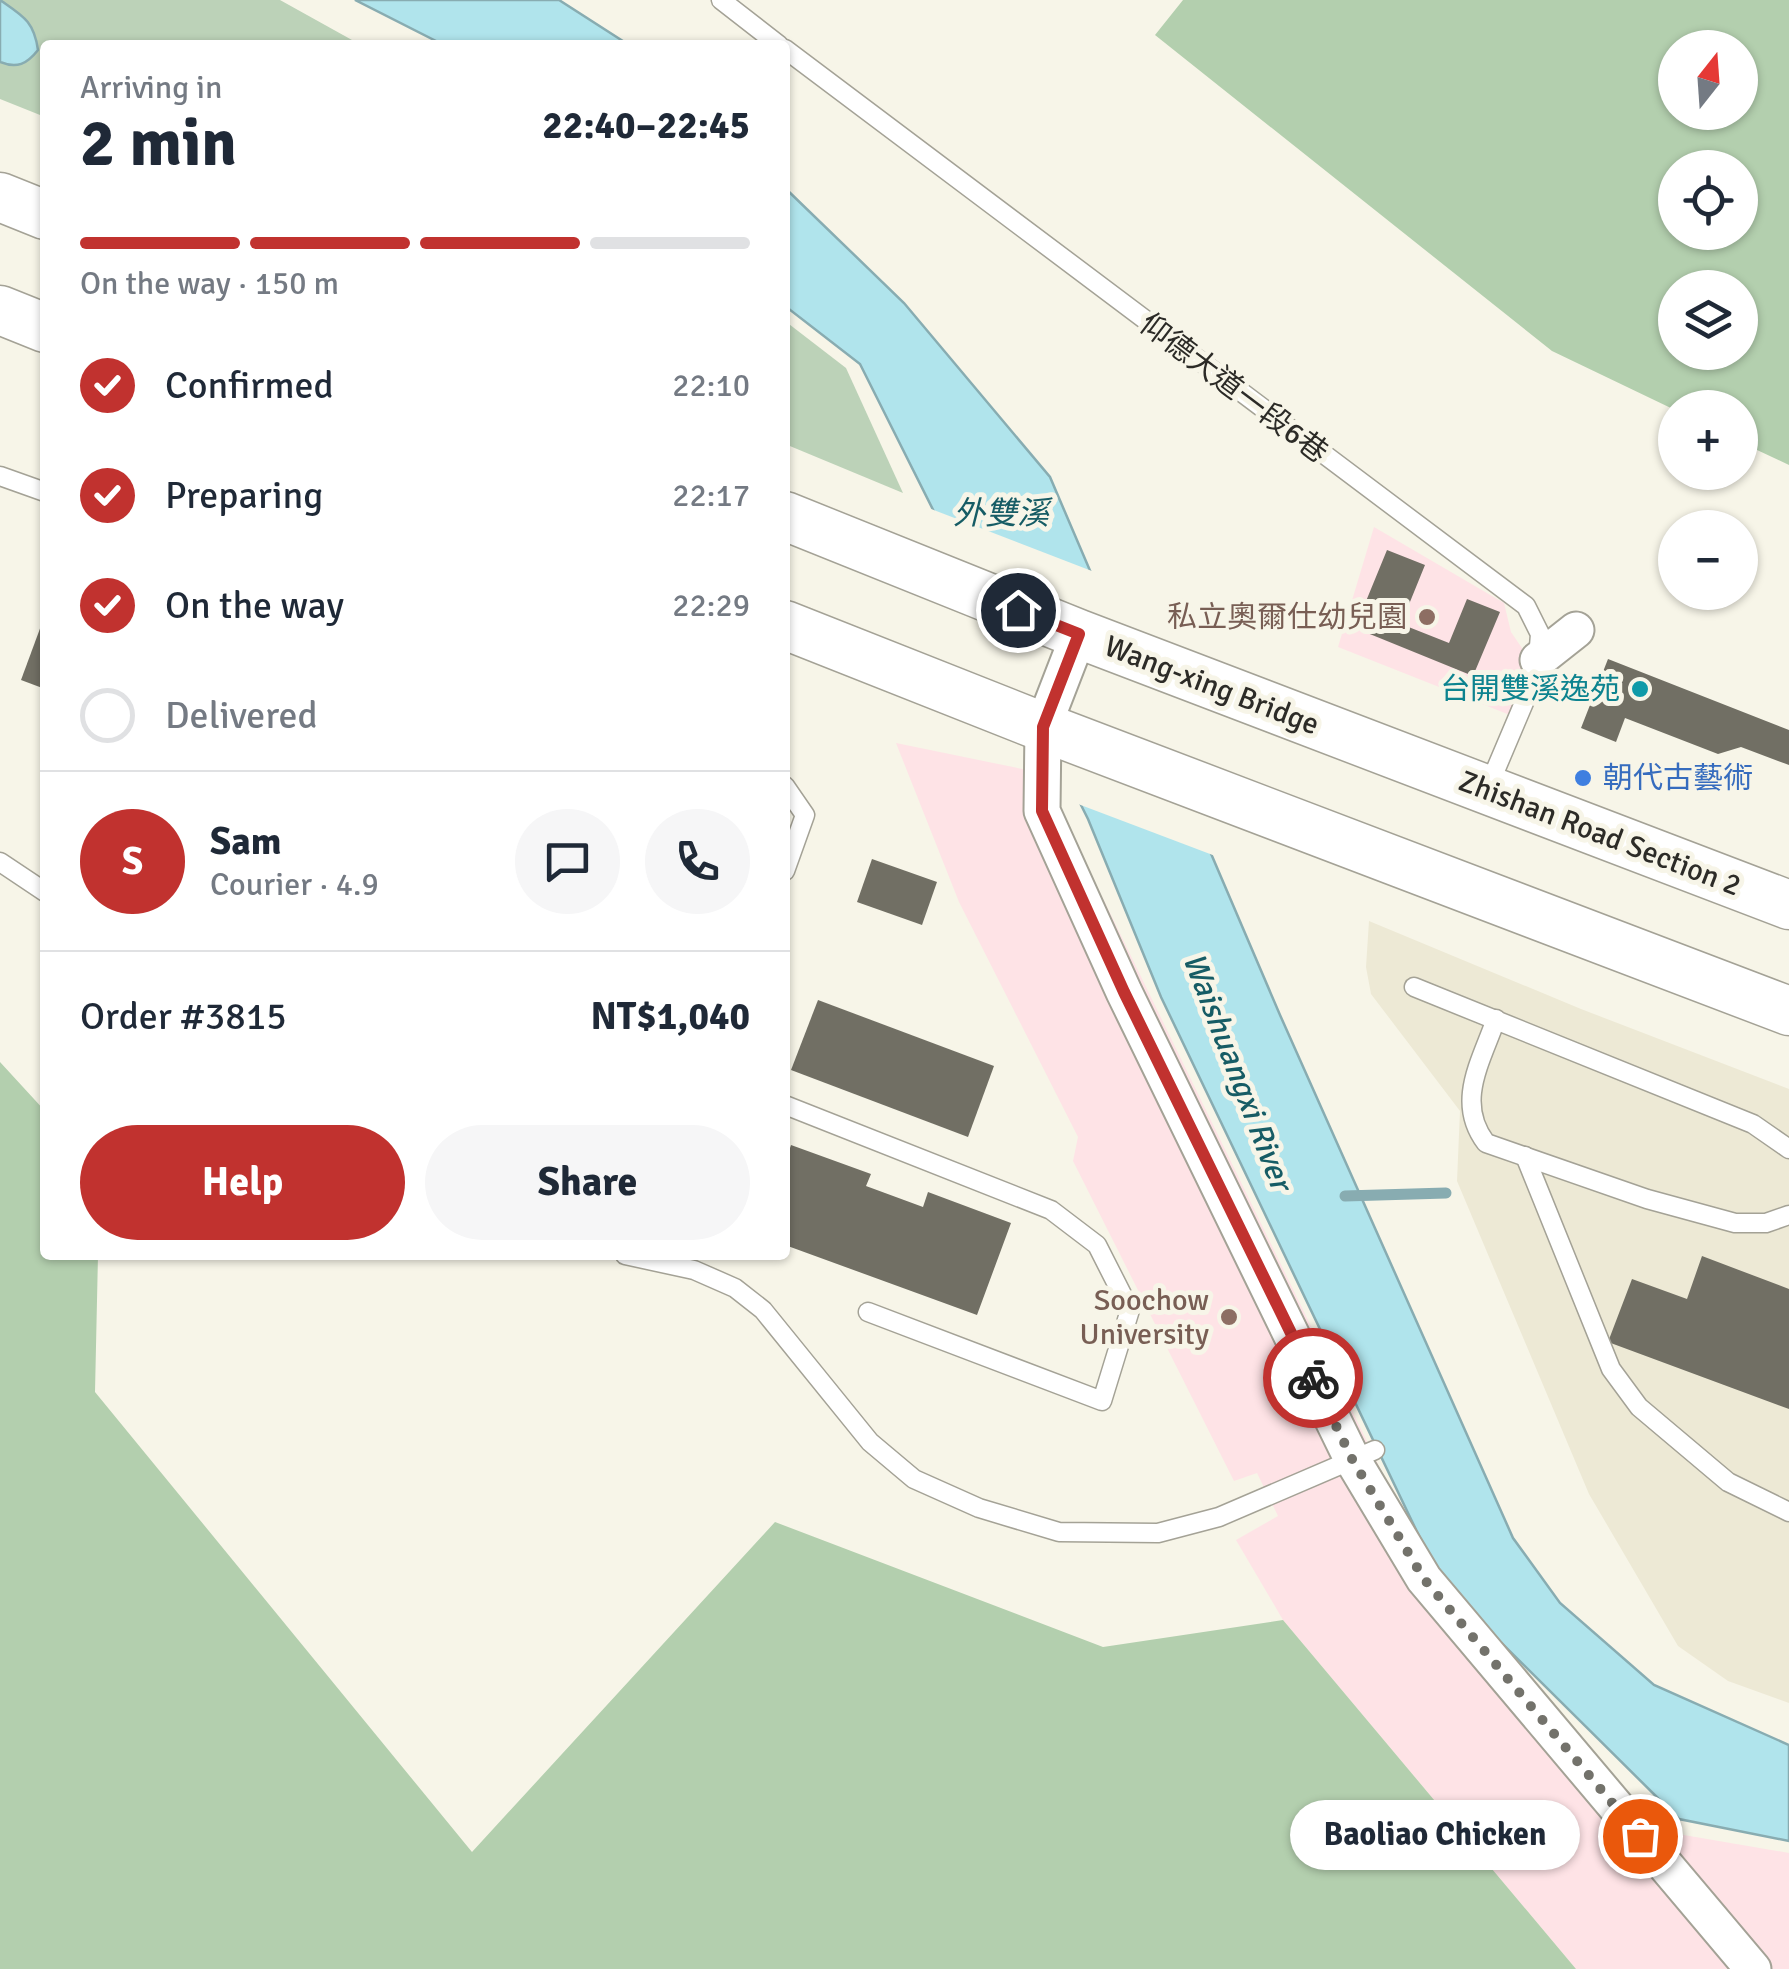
<!DOCTYPE html>
<meta charset="utf-8">
<style>
:root{--surface:#fff;--page:#f6f6f7;--text:#1f2937;--muted:#747a83;--line:#e0e1e3;--accent:#c1322f}
body{margin:0;font-family:Signika,"Noto Sans TC",sans-serif;background:var(--page);color:var(--text);height:100vh;display:flex;flex-direction:column;font-size:38px;white-space:nowrap}
*{box-sizing:border-box;margin:0}
p{font-size:32px;color:var(--muted)}
.icon{flex:none;width:55px;height:55px;fill:none;stroke:currentColor;stroke-width:2;stroke-linecap:round;stroke-linejoin:round}
.map{position:relative;flex:1;overflow:hidden}
.side{position:absolute;left:40px;top:40px;width:750px;height:1220px;display:flex;flex-direction:column;background:var(--surface);border-radius:10px;box-shadow:0 2px 8px #0004}
.side>*{flex:none}
.needle{width:65px;rotate:17deg}
.fabs{position:absolute;left:1658px;top:30px;display:grid;gap:20px}
.fabs a{display:grid;place-items:center;width:100px;height:100px;border-radius:50%;background:var(--surface);box-shadow:0 2px 8px #0004;font-size:50px}
.pin{position:absolute;display:grid;place-items:center;width:85px;height:85px;color:#fff;margin:-42px;border:5px solid #fff;border-radius:50%;box-shadow:0 2px 10px #0007}
.courier{position:absolute;display:grid;place-items:center;width:100px;height:100px;margin:-50px;border:8px solid #c1322f;border-radius:50%;background:#fff;color:#222;box-shadow:0 2px 12px #0007}
.bubble{position:absolute;height:70px;border-radius:35px;background:var(--surface);box-shadow:0 2px 8px #0004;font-size:32px;font-weight:700;line-height:70px;text-align:center}
.overview em{font-style:normal;font-weight:700}
.overview div{display:flex;flex-direction:column-reverse}
.overview{display:flex;align-items:center;justify-content:space-between;height:170px;padding:0 40px}
h1{font-size:65px;font-weight:700;line-height:75px}
.bar{display:grid;grid-template-columns:repeat(4,1fr);gap:15px 10px;align-content:center;height:120px;padding:0 40px}
.bar i{height:12px;border-radius:8px;background:var(--line)}
.bar .active{background:var(--accent)}
.bar p{grid-column:span 4}
.line{display:flex;align-items:center;gap:25px;padding:0 40px;border-top:2px solid var(--line)}
.line div{flex:1}
.round{display:grid;place-items:center;flex:none;width:105px;height:105px;border-radius:52px;background:var(--page)}
ol{padding:0 40px;list-style:none}
li{display:flex;align-items:center;gap:30px;height:110px}
li p{margin-inline-start:auto}
li .icon{padding:10px;border-radius:50%;background:var(--accent);color:#fff;stroke-width:4}
li:last-child{color:var(--muted)}
li i{width:55px;height:55px;border:5px solid var(--line);border-radius:50%}
.primary-button{display:flex;gap:20px;margin-top:auto;padding:20px 40px}
.primary-button a{flex:1;height:115px;border-radius:60px;background:var(--accent);color:#fff;font-size:40px;font-weight:700;line-height:115px;text-align:center}
.primary-button a+a{background:var(--page);color:var(--text)}
.map>svg:first-child{display:block}
</style>
<div class="map">
<svg width="1789" height="1969" viewBox="0 0 1789 1969">
<rect width="100%" height="100%" fill="#f7f5e8"/>
<!-- built -->
<polygon fill="#ede9d5" points="1369,921 1581,1009 1789,1089 1789,1703 1728,1681 1678,1646 1589,1494 1457,1181 1460,1111 1371,994 1366,967"/>
<!-- education -->
<g fill="#fee3e6">
<polygon points="1374,527 1504,603 1511,632 1528,657 1520,719 1338,647"/>
<polygon points="896,743 1042,773 1432,1575 1584,1768 1678,1834 1789,1853 1789,1969 1576,1969 1283,1620 1236,1540 1278,1516 1257,1473 1234,1481 1073,1161 1078,1137 959,902"/>
</g>
<!-- green -->
<g fill="#bcd2b8">
<polygon points="0,0 280,0 361,45 45,45 45,117 0,99"/>
<polygon points="785,321 846,368 903,493 785,444"/>
</g>
<!-- forest -->
<g fill="#b3cfae" fill-rule="evenodd">
<path d="M1183,0H1789V465L1740,442V408H1675V410L1552,351L1155,35ZM1675,48H1740V112H1675ZM1675,168H1740V232H1675ZM1675,288H1740V352H1675Z"/>
<polygon points="0,1062 45,1111 45,1255 98,1255 95,1392 472,1852 775,1522 1103,1647 1283,1620 1576,1969 0,1969"/>
</g>
<!-- water -->
<g fill="#b0e4ec" stroke="#88acb1" stroke-width="2.5">
<path d="M0,0C23,16 34,21 38,50C27,64 17,69 0,62Z"/>
<polygon points="355,0 559,0 629,45 444,45"/>
<polygon points="785,188 904,303 1050,477 1280,1015 1513,1538 1560,1603 1654,1685 1789,1745 1789,1841 1679,1819 1442,1584 1161,997 1088,819 860,364 785,306"/>
</g>
<!-- pier -->
<polygon fill="#f7f5e8" points="926,507 1097,573 1218,857 1078,804"/>
<g fill="none" stroke-linecap="round" stroke-linejoin="round">
<!-- stream -->
<polyline stroke="#88acb1" stroke-width="11" points="1345,1196 1446,1193"/>
</g>
<!-- building -->
<g fill="#716f64">
<polygon points="1387,550 1425,565 1401,624 1449,643 1467,599 1500,612 1473,676 1355,628"/>
<polygon points="45,615 45,689 21,680"/>
<polygon points="1608,659 1789,730 1789,765 1741,747 1718,754 1625,718 1616,742 1581,728"/>
<polygon points="872,859 937,882 922,925 857,902"/>
<polygon points="818,1000 994,1066 968,1137 791,1070"/>
<polygon points="791,1145 871,1174 866,1186 923,1207 928,1192 1011,1223 977,1315 785,1245 785,1163"/>
<polygon points="1702,1256 1789,1289 1789,1409 1608,1342 1632,1279 1687,1299"/>
</g>
<g fill="none" stroke-linecap="round" stroke-linejoin="round">
<defs>
<g id="lane">
<polyline points="721,0 779,45"/>
<polyline points="785,49 1526,606 1540,634 1537,672 1487,790"/>
<polyline points="0,476 45,492"/>
<polyline points="785,786 805,815 785,871"/>
<polyline points="0,862 45,892"/>
<polyline points="1414,987 1753,1124 1789,1149"/>
<path d="M1496,1019C1481,1062 1455,1102 1486,1143L1647,1199L1735,1223H1766L1789,1215"/>
<polyline points="785,1105 1051,1210 1097,1245 1130,1310 1102,1401 868,1312"/>
<polyline points="1525,1156 1611,1369 1639,1407 1728,1482 1789,1512"/>
<polyline points="625,1255 694,1270 735,1288 763,1310 870,1442 914,1479 979,1508 1059,1532 1158,1533 1219,1517 1375,1450"/>
</g>
<g id="street">
<polyline points="1079,634 1043,727 1042,811 1124,992 1352,1459 1424,1579 1753,1969"/>
<polyline points="1538,660 1576,630"/>
</g>
<g id="secondary">
<polyline points="0,197 45,215"/>
<polyline points="0,310 45,328"/>
<polyline points="785,516 1079,634 1789,905"/>
<polyline points="785,625 1043,727 1789,1011"/>
</g>
</defs>
<!-- lane casing -->
<use href="#lane" stroke="#a4a296" stroke-width="21"/>
<!-- street casing -->
<use href="#street" stroke="#a4a296" stroke-width="39"/>
<!-- secondary casing -->
<use href="#secondary" stroke="#a4a296" stroke-width="51"/>
<!-- lane -->
<use href="#lane" stroke="#fff" stroke-width="18"/>
<!-- street -->
<use href="#street" stroke="#fff" stroke-width="35"/>
<!-- secondary -->
<use href="#secondary" stroke="#fff" stroke-width="48"/>
</g>
<g fill="none" stroke-linecap="round" stroke-linejoin="round">
<!-- done -->
<polyline stroke="#73726b" stroke-width="10" stroke-dasharray="0 18" points="1313,1378 1352,1459 1424,1579 1640,1836"/>
<!-- route -->
<polyline stroke="#c1322f" stroke-width="12" points="1018,610 1079,634 1043,727 1042,811 1124,992 1313,1378"/>
</g>
<!-- markers -->
<g fill="#8d6e63" stroke="#f7f5e8" stroke-width="4">
<circle cx="1427" cy="617" r="10"/>
<circle cx="1229" cy="1317" r="10"/>
</g>
<circle fill="#0f9aa8" stroke="#f7f5e8" stroke-width="4" cx="1640" cy="689" r="10"/>
<circle fill="#3f7fe0" stroke="#f7f5e8" stroke-width="4" cx="1583" cy="778" r="10"/>
<g text-anchor="middle" stroke-width="10" stroke-linejoin="round" paint-order="stroke">
<!-- street labels -->
<g font-size="30" fill="#2c2b27" stroke="#f7f5e8">
<text transform="translate(1234 388) rotate(37)" y="10">仰德大道一段6巷</text>
<text transform="translate(1212 685) rotate(21)" y="10">Wang-xing Bridge</text>
<text transform="translate(1600 833) rotate(21)" y="10">Zhishan Road Section 2</text>
</g>
<!-- education labels -->
<g font-size="30" fill="#785e54" stroke="#f7f5e8" text-anchor="end">
<text x="1407" y="627">私立奧爾仕幼兒園</text>
<text x="1209" y="1310">Soochow<tspan x="1209" dy="34">University</tspan></text>
</g>
<!-- culture labels -->
<g font-size="30" fill="#0d838f" stroke="#f7f5e8" text-anchor="end">
<text x="1620" y="699">台開雙溪逸苑</text>
</g>
<!-- shop labels -->
<g font-size="30" fill="#366cbe" stroke="#f7f5e8" text-anchor="start">
<text x="1603" y="788">朝代古藝術</text>
</g>
<!-- water labels -->
<g font-size="32" font-style="italic" fill="#165c65" stroke="#f7f5e8">
<text x="1001" y="524">外雙溪</text>
<text transform="translate(1238 1071) rotate(69)" y="11">Waishuangxi River</text>
</g>
</g>
</svg>
<div class="fabs">
<a><svg class="needle" viewBox="-14 -14 28 28"><path d="M0-13l5 13h-10z" fill="#e53935"/><path d="M0 13l5-13h-10z" fill="#747a83"/></svg></a>
<a><svg class="icon" aria-label="locate" viewBox="0 0 24 24"><circle cx="12" cy="12" r="6"/><path d="M12 2v4M12 18v4M2 12h4M18 12h4"/></svg></a>
<a><svg class="icon" aria-label="layers" viewBox="0 0 24 24"><path d="M12 4l9 5-9 5-9-5zM3 14l9 5 9-5"/></svg></a>
<a>+</a>
<a>−</a>
</div>
<div class="pin" style="left:1640px;top:1836px;background:#ea580c"><svg class="icon" aria-label="bag" viewBox="0 0 24 24"><path d="M5 8h14l-1 12H6zM9 8a3 3 0 0 1 6 0"/></svg></div>
<div class="pin" style="left:1018px;top:610px;background:#1f2937"><svg class="icon" aria-label="home" viewBox="0 0 24 24"><path d="M3 11l9-7 9 7M6 9v11h12V9"/></svg></div>
<div class="courier" style="left:1313px;top:1378px"><svg class="icon" aria-label="bike" viewBox="0 0 24 24"><circle cx="6" cy="16" r="4"/><circle cx="18" cy="16" r="4"/><path d="M6 16l4-8h5l3 8M10 8l3 8H6M13 5h3"/></svg></div>
<div class="bubble" style="left:1290px;top:1800px;width:290px">Baoliao Chicken</div>
<section class="side">
<div class="overview"><div><h1>2 min</h1><p>Arriving in</p></div><em>22:40–22:45</em></div>
<div class="bar"><i class="active"></i><i class="active"></i><i class="active"></i><i></i><p>On the way · 150 m</p></div>
<ol>
<li><svg class="icon" aria-label="check" viewBox="0 0 24 24"><path d="M5 12l5 5 9-10"/></svg>Confirmed<p>22:10</p></li>
<li><svg class="icon" aria-label="check" viewBox="0 0 24 24"><path d="M5 12l5 5 9-10"/></svg>Preparing<p>22:17</p></li>
<li><svg class="icon" aria-label="check" viewBox="0 0 24 24"><path d="M5 12l5 5 9-10"/></svg>On the way<p>22:29</p></li>
<li><i></i>Delivered</li>
</ol>
<div class="line" style="height:180px"><b class="round" style="background:var(--accent);color:#fff">S</b><div><b>Sam</b><p>Courier · 4.9</p></div><a class="round"><svg class="icon" aria-label="chat" viewBox="0 0 24 24"><path d="M4 5h16v11H9l-5 4z"/></svg></a><a class="round"><svg class="icon" aria-label="phone" viewBox="0 0 24 24"><path d="M5 4h4l2 5-3 2q2 4 5 5l2-3 5 2v4C11 20 4 13 5 4z"/></svg></a></div>
<div class="line" style="height:130px"><div>Order #3815</div><b>NT$1,040</b></div>
<div class="primary-button"><a>Help</a><a>Share</a></div>
</section>
</div>
